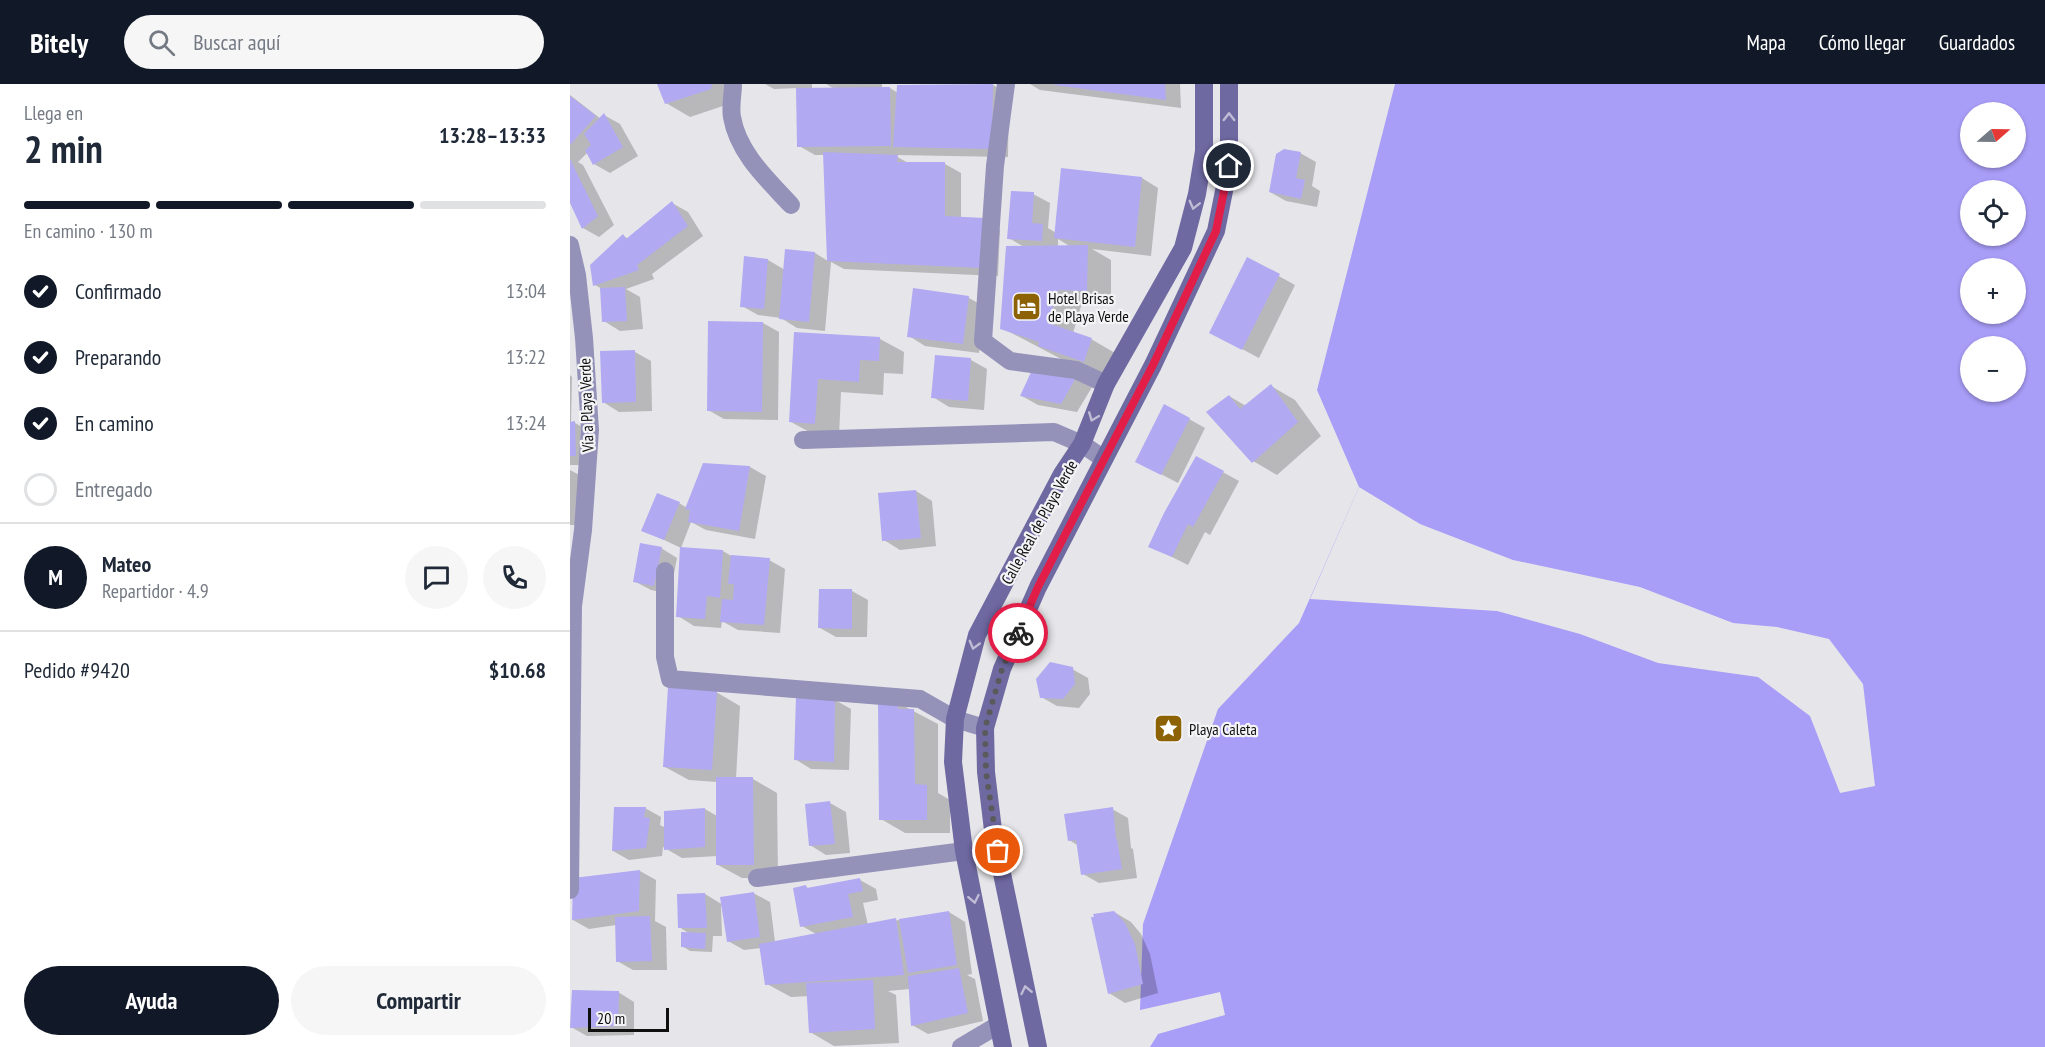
<!DOCTYPE html>
<html lang="es">
<meta charset="utf-8">
<style>
:root{--surface:#fff;--page:#f6f6f7;--text:#1f2937;--muted:#747a83;--line:#e0e1e3;--accent:#111827}
body{margin:0;font-family:"PT Sans Narrow",sans-serif;background:var(--page);color:var(--text);height:100vh;display:flex;flex-direction:column;font-size:22px;white-space:nowrap}
*{box-sizing:border-box;margin:0}
p{font-size:20px;color:var(--muted)}
.icon{flex:none;width:33px;height:33px;fill:none;stroke:currentColor;stroke-width:2;stroke-linecap:round;stroke-linejoin:round}
.map{position:relative;flex:1;overflow:hidden}
.details{display:flex;flex-direction:column;background:var(--surface);width:570px}
.details>*{flex:none}
.needle{width:39px;rotate:70deg}
.fabs{position:absolute;left:1390px;top:18px;display:grid;gap:12px}
.fabs a{display:grid;place-items:center;width:66px;height:66px;border-radius:50%;background:var(--surface);box-shadow:0 2px 4px #0004;font-size:30px}
.scale{position:absolute;left:18px;bottom:15px;width:81px;box-sizing:border-box;padding-left:6px;border:3px solid #0f0f10;border-top:0;font-size:16px;line-height:21px;white-space:nowrap;color:#0f0f10;-webkit-text-stroke:4px #f4f4f7;paint-order:stroke}
.pin{position:absolute;display:grid;place-items:center;width:51px;height:51px;color:#fff;margin:-26px;border:3px solid #fff;border-radius:50%;box-shadow:0 2px 6px #0007}
.courier{position:absolute;display:grid;place-items:center;width:60px;height:60px;margin:-30px;border:4px solid #e11d48;border-radius:50%;background:#fff;color:#222;box-shadow:0 2px 8px #0007}
.headline em{font-style:normal;font-weight:800}
.headline div{display:flex;flex-direction:column-reverse}
.headline{display:flex;align-items:center;justify-content:space-between;height:102px;padding:0 24px}
h1{font-size:39px;font-weight:800;line-height:45px}
.bar{display:grid;grid-template-columns:repeat(4,1fr);gap:9px 6px;align-content:center;height:72px;padding:0 24px}
.bar i{height:8px;border-radius:4px;background:var(--line)}
.bar .active{background:var(--accent)}
.bar p{grid-column:span 4}
.line{display:flex;align-items:center;gap:15px;padding:0 24px;border-top:2px solid var(--line)}
.line div{flex:1}
.round{display:grid;place-items:center;flex:none;width:63px;height:63px;border-radius:32px;background:var(--page)}
ol{padding:0 24px;list-style:none}
li{display:flex;align-items:center;gap:18px;height:66px}
li p{margin-inline-start:auto}
li .icon{padding:6px;border-radius:50%;background:var(--accent);color:#fff;stroke-width:4}
li:last-child{color:var(--muted)}
li i{width:33px;height:33px;border:3px solid var(--line);border-radius:50%}
.action{display:flex;gap:12px;margin-top:auto;padding:12px 24px}
.action a{flex:1;height:69px;border-radius:36px;background:var(--accent);color:#fff;font-size:24px;font-weight:800;line-height:69px;text-align:center}
.action a+a{background:var(--page);color:var(--text)}
header{display:flex;align-items:center;gap:36px;box-sizing:border-box;height:84px;padding:0 30px;background:var(--accent);color:#fff}
header strong{font-size:28px}
nav{display:flex;gap:33px;margin-inline-start:auto;font-size:21px}
.search{width:420px;height:54px;background:var(--page);display:flex;align-items:center;gap:15px;box-sizing:border-box;padding:0 21px;border-radius:33px;color:var(--muted);font-size:22px}
main{display:flex;flex:1;min-height:0}
.map>svg:first-child{display:block}
</style>
<header>
<strong>Bitely</strong>
<div class="search"><svg class="icon" aria-label="search" viewBox="0 0 24 24"><circle cx="10" cy="10" r="6"/><path d="M15 15l6 6"/></svg>Buscar aquí</div>
<nav><a>Mapa</a><a>Cómo llegar</a><a>Guardados</a></nav>
</header>
<main>
<section class="details">
<div class="headline"><div><h1>2 min</h1><p>Llega en</p></div><em>13:28–13:33</em></div>
<div class="bar"><i class="active"></i><i class="active"></i><i class="active"></i><i></i><p>En camino · 130 m</p></div>
<ol>
<li><svg class="icon" aria-label="check" viewBox="0 0 24 24"><path d="M5 12l5 5 9-10"/></svg>Confirmado<p>13:04</p></li>
<li><svg class="icon" aria-label="check" viewBox="0 0 24 24"><path d="M5 12l5 5 9-10"/></svg>Preparando<p>13:22</p></li>
<li><svg class="icon" aria-label="check" viewBox="0 0 24 24"><path d="M5 12l5 5 9-10"/></svg>En camino<p>13:24</p></li>
<li><i></i>Entregado</li>
</ol>
<div class="line" style="height:108px"><b class="round" style="background:var(--accent);color:#fff">M</b><div><b>Mateo</b><p>Repartidor · 4.9</p></div><a class="round"><svg class="icon" aria-label="chat" viewBox="0 0 24 24"><path d="M4 5h16v11H9l-5 4z"/></svg></a><a class="round"><svg class="icon" aria-label="phone" viewBox="0 0 24 24"><path d="M5 4h4l2 5-3 2q2 4 5 5l2-3 5 2v4C11 20 4 13 5 4z"/></svg></a></div>
<div class="line" style="height:78px"><div>Pedido #9420</div><b>$10.68</b></div>
<div class="action"><a>Ayuda</a><a>Compartir</a></div>
</section>
<div class="map">
<svg width="1475" height="963" viewBox="0 0 1475 963">
<rect width="100%" height="100%" fill="#e6e6ea"/>
<!-- water -->
<path fill="#a89df7" fill-rule="evenodd" d="M825,0H1475V963H580L588,950L655,931L650,908L570,926L573,840L648,625L729,539L789,403L747,306ZM1401,28H1446V74H1401ZM1401,106H1446V152H1401ZM1401,184H1446V230H1401ZM1401,262H1446V308H1401Z"/>
<!-- pier -->
<polygon fill="#e6e6ea" points="789,403 850,440 943,476 1070,503 1163,539 1207,543 1259,555 1293,600 1305,702 1270,709 1240,632 1188,593 1088,579 1010,550 927,527 740,515"/>
<!-- shadow -->
<g fill="#0003" fill-rule="evenodd">
<polygon points="88,0 168,0 165,18 120,33 96,19"/>
<polygon points="195,0 242,0 242,5 265,5 256,0 312,0 312,4 320,4 328,9 423,1 439,10 438,73 324,71 340,80 375,80 391,89 391,135 414,135 430,145 428,192 274,185 261,178 255,247 227,244 211,234 188,231 172,222 176,174 198,176 215,186 245,169 258,177 255,71 245,71 229,62 228,4 204,5"/>
<polygon points="460,0 610,0 611,24 470,6"/>
<polygon points="0,11 31,35 34,31 50,40 68,72 40,89 24,80 18,68 8,78 13,81 44,141 29,153 13,144 0,115"/>
<polygon points="730,69 746,78 742,102 750,107 747,123 716,117 700,108"/>
<path d="M572,94L588,104L581,172L522,165L541,176V220L512,219L503,249L521,255L545,269L538,291L493,276L432,244L454,163L439,154L463,110L480,119L478,144L486,149ZM488,155L501,163H488Z"/>
<polygon points="102,119 118,128 133,152 82,190 84,195 56,205 70,213 73,245 50,247 34,237 32,205 25,201 54,152 58,155"/>
<polygon points="678,175 725,201 689,274 657,257"/>
<polygon points="345,206 399,214 415,223 409,269 355,262 339,252"/>
<polygon points="193,239 209,248 208,336 154,335 138,326"/>
<polygon points="226,249 310,255 334,268 333,290 314,289 313,311 271,308 269,353 245,351 221,338"/>
<polygon points="65,268 81,277 82,327 49,328 33,318"/>
<polygon points="401,276 417,285 414,326 379,323 363,313"/>
<polygon points="0,291 2,293 1,339 5,339 21,348 22,381 0,381"/>
<polygon points="506,294 522,303 507,328 468,321 452,312"/>
<polygon points="701,302 725,316 751,352 707,391 683,377 659,312 676,322"/>
<polygon points="619,335 635,344 608,399 583,386"/>
<polygon points="627,374 669,397 640,451 635,448 618,481 580,462"/>
<polygon points="134,381 180,383 196,392 185,455 136,446 121,438 111,464 73,446 109,419 117,424"/>
<polygon points="0,386 17,395 17,441 0,441"/>
<polygon points="346,407 362,417 366,462 330,466 314,456"/>
<polygon points="91,464 107,474 100,510 81,506 64,497"/>
<polygon points="153,467 163,473 199,476 215,485 210,549 168,546 152,537 151,544 124,542 108,532"/>
<polygon points="282,507 298,516 297,553 266,553 250,544"/>
<polygon points="502,585 518,594 520,610 509,624 487,622 471,613"/>
<polygon points="146,608 170,622 166,695 183,695 207,709 208,794 172,794 148,781 148,772 112,774 93,763 92,772 59,776 43,767 75,724 91,733 90,741 96,744 135,725 147,732 147,698 119,696 95,683"/>
<polygon points="265,616 281,625 279,686 241,685 225,675"/>
<polygon points="328,619 368,640 368,709 380,716 380,749 335,749 311,735"/>
<polygon points="260,719 276,728 280,769 256,771 240,761"/>
<polygon points="542,725 558,734 561,764 563,765 567,794 529,799 513,790 509,762 499,756"/>
<polygon points="70,787 86,796 85,837 96,843 97,886 63,886 47,877 46,841 19,845 3,836"/>
<polygon points="290,796 306,805 308,816 293,819 298,841 379,828 395,838 402,890 397,891 405,895 413,937 358,950 342,941 340,905 318,907 326,911 329,959 264,962 240,948 239,912 221,913 197,900 191,864 174,866 158,857 153,822 151,822 152,852 143,852 142,868 120,867 112,862 120,850 109,843 135,810 153,821 183,809 200,818 205,858 246,850 232,842 236,803 240,805"/>
<polygon points="544,828 561,838 571,850 580,870 588,909 555,919 539,909"/>
<polygon points="48,908 64,918 64,951 17,952 1,943"/>
</g>
<!-- building -->
<g fill="#b1a9f2">
<polygon points="87,0 142,0 141,5 95,20"/>
<polygon points="423,0 422,65 323,63 327,1"/>
<polygon points="485,0 595,0 596,16 485,1"/>
<polygon points="320,3 321,62 227,63 226,4"/>
<polygon points="0,12 26,32 0,61"/>
<polygon points="34,29 53,63 23,81 15,66 21,61 14,50"/>
<polygon points="714,65 731,68 726,94 735,96 731,115 699,108 706,70"/>
<polygon points="253,68 328,71 327,78 375,78 375,132 415,134 412,184 257,177"/>
<polygon points="0,75 28,132 12,145 0,119"/>
<polygon points="491,84 572,93 565,163 484,154"/>
<polygon points="441,107 464,108 462,139 473,140 472,157 437,155"/>
<polygon points="102,117 118,142 67,181 69,186 23,202 20,181 53,150 56,155"/>
<polygon points="518,161 517,207 488,206 478,239 522,254 514,278 468,262 469,258 430,245 436,162"/>
<polygon points="215,165 245,168 239,238 209,235"/>
<polygon points="174,172 198,175 194,225 170,223"/>
<polygon points="677,173 710,190 672,266 639,249"/>
<polygon points="55,203 57,237 32,238 30,204"/>
<polygon points="343,204 399,212 393,260 337,253"/>
<polygon points="138,237 193,238 192,328 137,327"/>
<polygon points="224,248 310,253 309,277 290,276 289,298 248,295 245,340 219,338"/>
<polygon points="65,266 66,318 32,319 30,267"/>
<polygon points="365,271 401,274 398,317 361,314"/>
<polygon points="462,286 507,292 491,320 450,312"/>
<polygon points="701,300 728,338 682,379 636,328 659,311 670,325"/>
<polygon points="594,320 620,334 591,391 565,378"/>
<polygon points="5,337 6,372 0,372 0,338"/>
<polygon points="626,372 654,387 623,443 618,440 602,473 578,463 594,429"/>
<polygon points="133,379 180,382 169,447 118,438 120,426 115,425"/>
<polygon points="346,406 351,454 312,457 308,409"/>
<polygon points="87,409 110,418 94,456 71,447"/>
<polygon points="70,459 92,463 84,502 63,498"/>
<polygon points="110,463 153,466 150,514 137,512 135,535 106,533"/>
<polygon points="161,471 200,474 194,541 150,538 152,515 163,516 164,500 158,500"/>
<polygon points="249,505 282,505 282,545 248,544"/>
<polygon points="480,578 503,583 505,600 493,615 470,614 466,595"/>
<polygon points="98,603 147,607 142,686 93,683"/>
<polygon points="226,613 265,614 264,678 224,676"/>
<polygon points="308,617 328,617 328,625 344,625 345,700 357,701 357,736 309,736"/>
<polygon points="146,693 183,693 184,781 146,781"/>
<polygon points="260,717 265,760 239,762 235,720"/>
<polygon points="44,723 76,723 74,733 80,734 76,764 42,767"/>
<polygon points="543,723 546,755 547,755 552,785 511,791 506,756 498,757 494,730"/>
<polygon points="135,724 135,763 94,766 94,727"/>
<polygon points="70,786 69,827 2,836 3,794"/>
<polygon points="290,794 293,807 278,810 283,833 230,843 223,804 236,801 237,804"/>
<polygon points="184,808 190,853 157,858 150,813"/>
<polygon points="135,809 137,844 108,844 107,810"/>
<polygon points="379,827 387,881 338,889 329,835"/>
<polygon points="544,827 555,839 565,860 573,900 538,910 521,833 524,833 523,830"/>
<polygon points="80,832 82,877 46,878 45,833"/>
<polygon points="326,834 334,891 195,901 189,860"/>
<polygon points="111,848 136,849 135,865 111,863"/>
<polygon points="389,884 398,929 341,942 338,892"/>
<polygon points="303,896 305,945 239,949 236,899"/>
<polygon points="2,906 49,907 48,942 0,944"/>
</g>
<g fill="none" stroke-linecap="round" stroke-linejoin="round">
<!-- street -->
<g stroke="#9592ba" stroke-width="18">
<path d="M163,0C163,10 160,23 162,33C168,69 198,96 221,121"/>
<polyline points="436,0 425,82 413,257 440,277 506,286 536,300"/>
<polyline points="0,161 7,191 14,254 20,346 13,446 3,522 0,806"/>
<polyline points="233,356 484,348 512,360 534,375"/>
<polyline points="95,487 95,573 100,595 350,615 385,635 415,644"/>
<polyline points="187,794 394,767"/>
<polyline points="391,963 428,941"/>
</g>
<!-- secondary -->
<g stroke="#6f69a2" stroke-width="18">
<polyline points="433,963 394,767 383,678 385,635 407,551 492,390 512,360 536,300 613,164 627,110 634,67 634,0"/>
<polyline points="468,963 423,746 416,688 415,644 432,585 468,503 583,281 646,147 659,82 659,0"/>
</g>
</g>
<!-- one-way arrows -->
<defs><path id="oneway-chevron" d="M-2-3.5L2.5 0L-2 3.5" fill="none" stroke-width="1.6" stroke-linecap="round" stroke-linejoin="round" transform="scale(1.5)"/></defs>
<g stroke="#bfbcd5">
<use href="#oneway-chevron" transform="translate(659 33) rotate(-90)"/>
<use href="#oneway-chevron" transform="translate(624 121) rotate(104)"/>
<use href="#oneway-chevron" transform="translate(523 333) rotate(111)"/>
<use href="#oneway-chevron" transform="translate(404 561) rotate(105)"/>
<use href="#oneway-chevron" transform="translate(404 815) rotate(79)"/>
<use href="#oneway-chevron" transform="translate(456 906) rotate(-102)"/>
</g>
<g fill="none" stroke-linecap="round" stroke-linejoin="round">
<!-- done -->
<polyline stroke="#5a5a5c" stroke-width="6" stroke-dasharray="0 10.8" points="428,767 416,688 415,644 432,585 448,549"/>
<!-- route -->
<polyline stroke="#e11d48" stroke-width="8" points="448,549 468,503 583,281 646,147 659,82"/>
</g>
<!-- icons -->
<defs>
<symbol id="hotel-square" viewBox="-11 -11 22 22"><rect x="-9" y="-9" width="18" height="18" rx="4" fill="#8c6205" stroke="#f4f4f7"/><path d="M-6-4.5h1.5V1H6V5H4.5V3h-9V5H-6ZM-4 0a1.8 1.8 0 1 1 3.6 0ZM.5 0V-2.5h3Q6-2.5 6 0Z" fill="#fff"/></symbol>
<symbol id="sight-square" viewBox="-11 -11 22 22"><rect x="-9" y="-9" width="18" height="18" rx="4" fill="#8c6205" stroke="#f4f4f7"/><path d="M0-6L1.8-2.2L6-1.7L2.9 1.2L3.7 5.4L0 3.3L-3.7 5.4L-2.9 1.2L-6-1.7L-1.8-2.2Z" fill="#fff"/></symbol>
</defs>
<g fill-rule="evenodd">
<use href="#hotel-square" x="440" y="206" width="33" height="33"/>
<use href="#sight-square" x="582" y="628" width="33" height="33"/>
</g>
<g text-anchor="middle" stroke-width="4.5" stroke-linejoin="round" paint-order="stroke">
<!-- poi labels -->
<g font-size="16" fill="#0f0f10" stroke="#f4f4f7" text-anchor="start">
<text x="478" y="220">Hotel Brisas<tspan x="478" dy="18">de Playa Verde</tspan></text>
<text x="619" y="651">Playa Caleta</text>
</g>
<!-- street labels -->
<g font-size="16" fill="#0f0f10" stroke="#f4f4f7">
<text transform="translate(16 321) rotate(-92)" y="6">Vía a Playa Verde</text>
<text transform="translate(469 438) rotate(-61)" y="6">Calle Real de Playa Verde</text>
</g>
</g>
</svg>
<div class="fabs">
<a><svg class="needle" viewBox="-14 -14 28 28"><path d="M0-13l5 13h-10z" fill="#e53935"/><path d="M0 13l5-13h-10z" fill="#747a83"/></svg></a>
<a><svg class="icon" aria-label="locate" viewBox="0 0 24 24"><circle cx="12" cy="12" r="6"/><path d="M12 2v4M12 18v4M2 12h4M18 12h4"/></svg></a>
<a>+</a>
<a>−</a>
</div>
<div class="scale">20 m</div>
<div class="pin" style="left:428px;top:767px;background:#ea580c"><svg class="icon" aria-label="bag" viewBox="0 0 24 24"><path d="M5 8h14l-1 12H6zM9 8a3 3 0 0 1 6 0"/></svg></div>
<div class="pin" style="left:659px;top:82px;background:#1f2937"><svg class="icon" aria-label="home" viewBox="0 0 24 24"><path d="M3 11l9-7 9 7M6 9v11h12V9"/></svg></div>
<div class="courier" style="left:448px;top:549px"><svg class="icon" aria-label="bike" viewBox="0 0 24 24"><circle cx="6" cy="16" r="4"/><circle cx="18" cy="16" r="4"/><path d="M6 16l4-8h5l3 8M10 8l3 8H6M13 5h3"/></svg></div>
</div>
</main>
